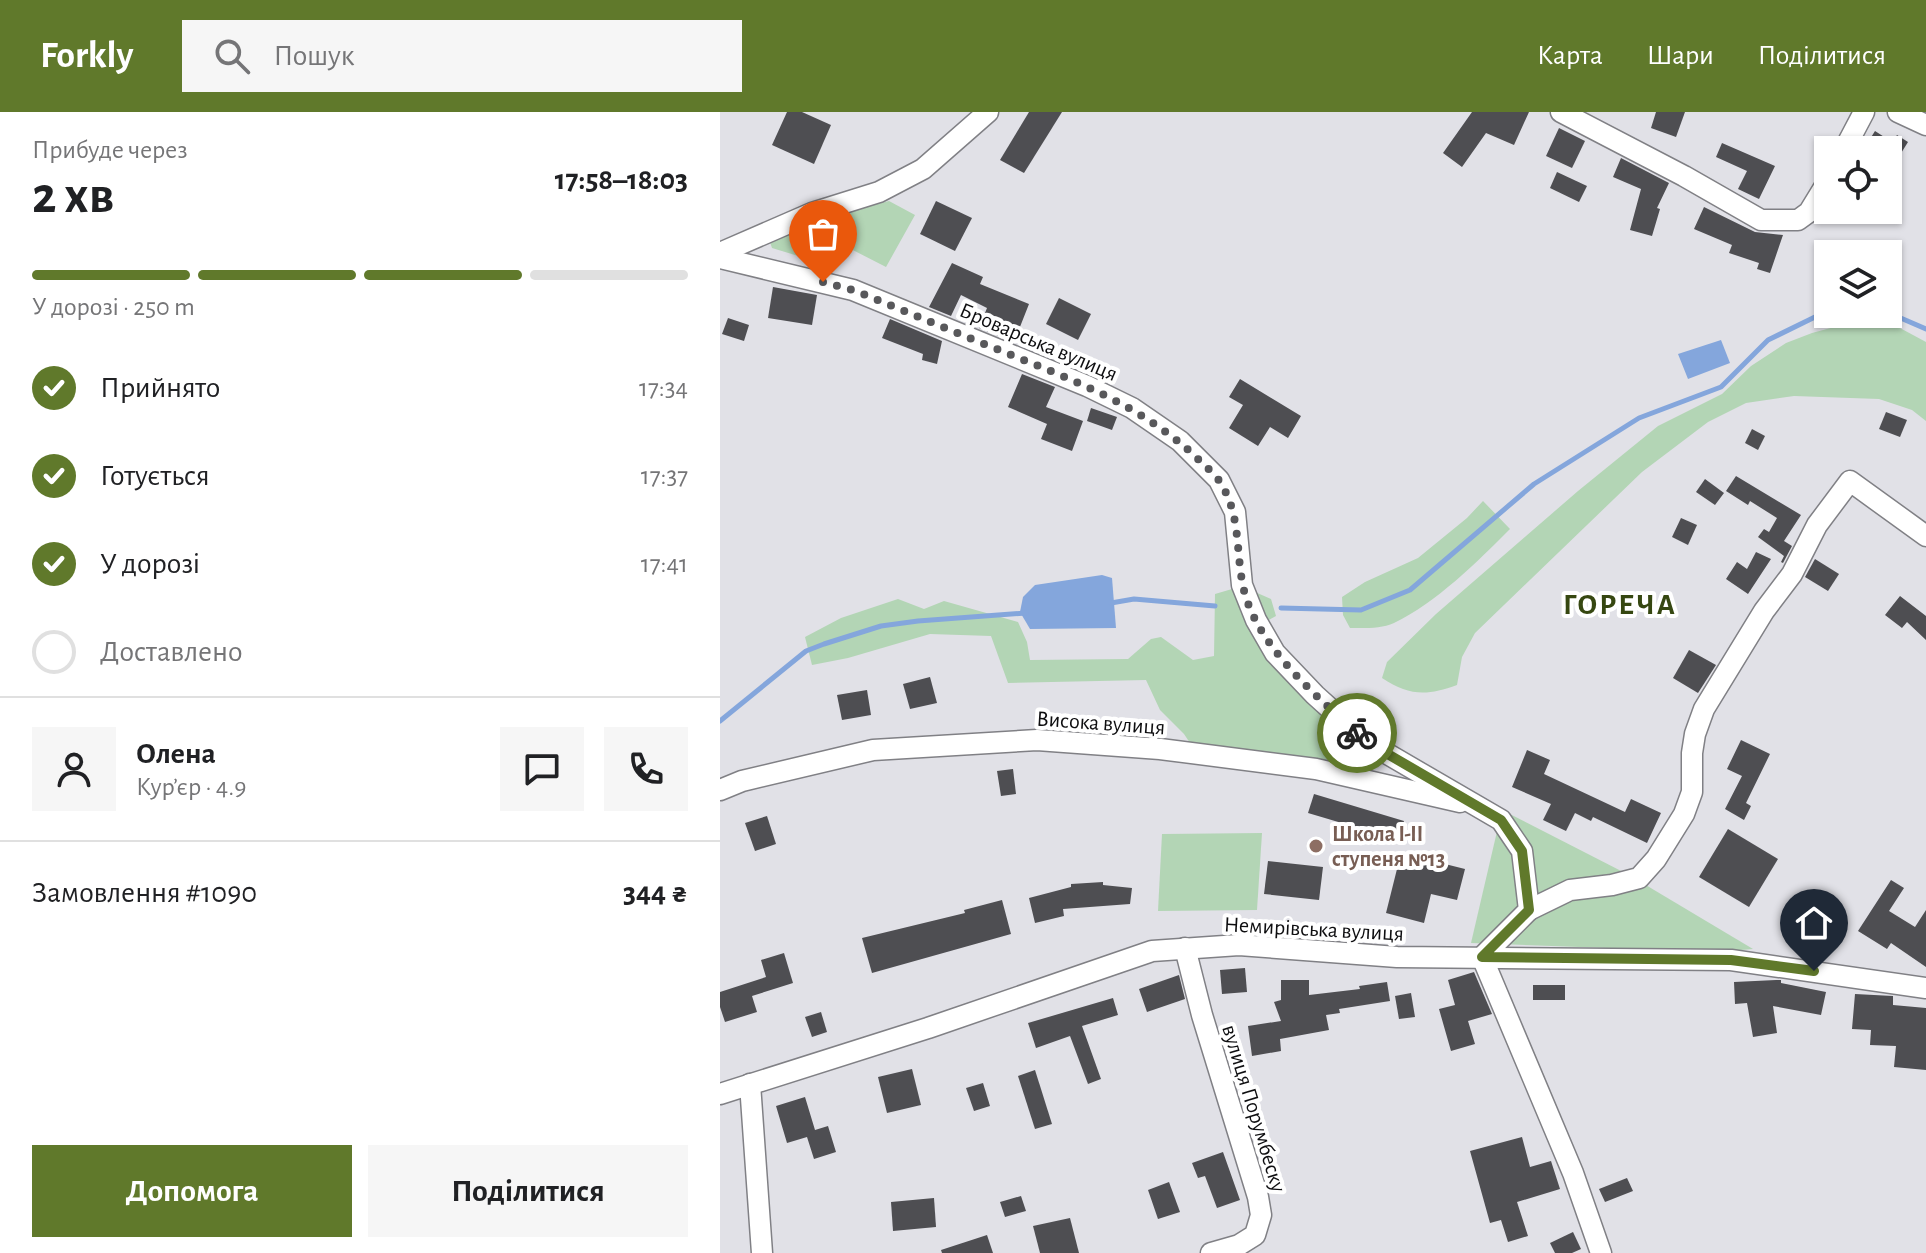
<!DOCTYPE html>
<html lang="uk">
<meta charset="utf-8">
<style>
:root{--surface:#fff;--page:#f6f6f6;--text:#202124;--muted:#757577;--line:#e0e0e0;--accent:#60792b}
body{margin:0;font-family:"Alegreya Sans",sans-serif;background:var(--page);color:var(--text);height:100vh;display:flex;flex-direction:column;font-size:30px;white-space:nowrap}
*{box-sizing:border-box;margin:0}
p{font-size:26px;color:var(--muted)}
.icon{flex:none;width:44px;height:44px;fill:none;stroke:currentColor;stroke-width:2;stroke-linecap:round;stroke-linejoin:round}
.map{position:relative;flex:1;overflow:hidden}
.panel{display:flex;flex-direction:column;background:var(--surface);width:720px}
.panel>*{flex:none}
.buttons{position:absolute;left:1094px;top:24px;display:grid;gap:16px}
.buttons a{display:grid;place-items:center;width:88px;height:88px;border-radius:0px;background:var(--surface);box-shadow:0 2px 6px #0004;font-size:40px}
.pin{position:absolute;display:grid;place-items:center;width:68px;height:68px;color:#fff;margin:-82px -34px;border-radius:50% 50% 50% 0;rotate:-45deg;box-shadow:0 0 8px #0007}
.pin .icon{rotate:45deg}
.courier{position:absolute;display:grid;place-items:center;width:80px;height:80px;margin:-40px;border:6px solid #60792b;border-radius:50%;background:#fff;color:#222;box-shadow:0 2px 10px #0007}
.summary em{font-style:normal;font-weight:600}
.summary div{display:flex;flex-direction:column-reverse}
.summary{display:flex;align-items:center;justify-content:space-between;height:136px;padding:0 32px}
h1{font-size:52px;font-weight:600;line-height:60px}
.bar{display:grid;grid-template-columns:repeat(4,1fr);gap:12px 8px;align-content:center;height:96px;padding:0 32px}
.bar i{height:10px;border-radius:6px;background:var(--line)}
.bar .current{background:var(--accent)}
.bar p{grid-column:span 4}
.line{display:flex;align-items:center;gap:20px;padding:0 32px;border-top:2px solid var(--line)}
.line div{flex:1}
.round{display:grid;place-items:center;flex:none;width:84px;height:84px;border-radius:0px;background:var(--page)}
ol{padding:0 32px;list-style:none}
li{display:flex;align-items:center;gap:24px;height:88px}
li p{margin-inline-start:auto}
li .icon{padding:8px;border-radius:50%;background:var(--accent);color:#fff;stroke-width:4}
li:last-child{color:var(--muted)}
li i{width:44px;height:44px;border:4px solid var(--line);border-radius:50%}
.button{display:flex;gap:16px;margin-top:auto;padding:16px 32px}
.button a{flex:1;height:92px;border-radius:0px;background:var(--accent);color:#fff;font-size:32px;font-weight:600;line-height:92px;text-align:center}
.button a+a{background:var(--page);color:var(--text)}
header{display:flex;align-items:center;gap:48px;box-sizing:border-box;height:112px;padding:0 40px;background:var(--accent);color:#fff}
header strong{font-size:38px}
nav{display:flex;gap:44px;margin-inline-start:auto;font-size:28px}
.search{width:560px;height:72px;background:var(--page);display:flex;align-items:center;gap:20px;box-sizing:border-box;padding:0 28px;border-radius:0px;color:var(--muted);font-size:30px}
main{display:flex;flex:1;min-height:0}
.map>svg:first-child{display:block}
</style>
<header>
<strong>Forkly</strong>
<div class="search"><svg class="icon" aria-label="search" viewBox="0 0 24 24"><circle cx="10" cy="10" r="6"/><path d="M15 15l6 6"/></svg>Пошук</div>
<nav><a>Карта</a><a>Шари</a><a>Поділитися</a></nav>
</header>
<main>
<section class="panel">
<div class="summary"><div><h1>2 хв</h1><p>Прибуде через</p></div><em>17:58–18:03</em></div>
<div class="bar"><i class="current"></i><i class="current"></i><i class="current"></i><i></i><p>У дорозі · 250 m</p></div>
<ol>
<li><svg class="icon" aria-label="check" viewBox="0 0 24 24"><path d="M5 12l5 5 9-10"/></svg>Прийнято<p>17:34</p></li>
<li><svg class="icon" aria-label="check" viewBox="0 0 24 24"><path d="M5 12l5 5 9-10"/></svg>Готується<p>17:37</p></li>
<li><svg class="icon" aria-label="check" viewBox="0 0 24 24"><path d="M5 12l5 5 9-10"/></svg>У дорозі<p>17:41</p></li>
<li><i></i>Доставлено</li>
</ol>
<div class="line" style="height:144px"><a class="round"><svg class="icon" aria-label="person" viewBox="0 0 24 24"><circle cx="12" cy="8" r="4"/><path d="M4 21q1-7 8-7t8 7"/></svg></a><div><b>Олена</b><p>Кур’єр · 4.9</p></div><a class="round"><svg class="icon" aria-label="chat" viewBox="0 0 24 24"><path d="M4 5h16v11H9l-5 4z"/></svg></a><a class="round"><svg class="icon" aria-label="phone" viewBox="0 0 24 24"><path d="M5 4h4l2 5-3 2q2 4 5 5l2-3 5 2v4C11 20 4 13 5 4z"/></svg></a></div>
<div class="line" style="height:104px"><div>Замовлення #1090</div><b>344 ₴</b></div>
<div class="button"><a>Допомога</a><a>Поділитися</a></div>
</section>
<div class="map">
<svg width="1206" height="1141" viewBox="0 0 1206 1141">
<rect width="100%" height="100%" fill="#e1e1e7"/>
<!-- green -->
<g fill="#b3d5b5">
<path d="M169,89L195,103L166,155L125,134L111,154L52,136L50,130C76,108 136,98 169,89Z"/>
<path d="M1144,207L1180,216L1206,230V309L1192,298L1159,287L1074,284L1026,291L988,310L922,360L755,521L742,545L737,573C707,584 689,584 662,566L667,550L716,502L858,379L938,314L1002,282L1031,254L1066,231L1092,221Z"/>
<path d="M763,389L790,417C757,450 716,491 674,511C661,517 644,516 630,516L623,503L622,485L645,470L698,446L747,406Z"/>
<polygon points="512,477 535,480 551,487 556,504 532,517 644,637 642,647 627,656 474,637 464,622 440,598 426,568 288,571 271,524 210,522 128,546 92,553 85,525 121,506 178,487 204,497 224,489 298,510 307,530 310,548 408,547 431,527 441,525 473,548 494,544 495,482"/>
<polygon points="782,698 909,763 1033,837 998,840 751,831"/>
<polygon points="542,721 537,798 438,799 442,722"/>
</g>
<!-- water -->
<g fill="#84a6dc">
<polygon points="1001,228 1010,251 968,267 958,242"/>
<polygon points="382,463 392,466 396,516 310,517 300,500 303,485 315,473"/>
</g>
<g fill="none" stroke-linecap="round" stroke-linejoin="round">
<!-- stream -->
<g stroke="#84a6dc" stroke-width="5">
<polyline points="1176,204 1206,217"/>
<polyline points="391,491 414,487 495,494"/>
<polyline points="561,496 641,498 690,478 814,372 919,306 1001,275 1048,228 1097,204"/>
<polyline points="0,609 86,539 104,532 161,514 198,509 306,501"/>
</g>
</g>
<!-- building -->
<g fill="#4e4e52">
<polygon points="67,0 82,0 111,13 94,52 52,33"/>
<polygon points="309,0 342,0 304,61 280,48"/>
<polygon points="752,0 809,0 794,33 766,21 742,55 723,41"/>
<polygon points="936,0 965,0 956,25 931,16"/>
<polygon points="839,16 865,29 852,56 826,44"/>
<polygon points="1155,19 1172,30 1177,23 1188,30 1168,62 1168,38 1143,38"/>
<polygon points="1002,31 1055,54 1039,87 1018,77 1027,59 996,45"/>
<polygon points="901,46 949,71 937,96 940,97 932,124 910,118 921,77 893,65"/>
<polygon points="837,60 867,74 859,90 830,76"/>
<polygon points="216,89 252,106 235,139 200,122"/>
<polygon points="984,95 1035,120 1063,123 1050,161 1037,157 1039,151 1009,141 1012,133 974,117"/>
<polygon points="232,151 263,165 260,172 309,192 294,230 259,216 267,196 241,183 231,204 209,195"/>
<polygon points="53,175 97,183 92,213 48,206"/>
<polygon points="339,186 371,202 358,228 326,212"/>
<polygon points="8,206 29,213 24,229 2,222"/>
<polygon points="170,207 222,229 217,252 202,248 203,242 162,226"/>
<polygon points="302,262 335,275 326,295 363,309 352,339 321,327 327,312 288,295"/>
<polygon points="520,267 581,304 568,326 550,315 538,334 509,316 523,293 509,285"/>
<polygon points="371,296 397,305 392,318 367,309"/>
<polygon points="1166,300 1187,308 1180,325 1159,317"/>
<polygon points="1032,317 1045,324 1038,338 1025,331"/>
<polygon points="1016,364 1081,403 1064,429 1072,434 1063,451 1061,450 1064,444 1038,425 1044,417 1049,420 1057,406 1030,389 1028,393 1006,379"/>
<polygon points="985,367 1004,381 995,393 976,380"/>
<polygon points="961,406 977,413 968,433 952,425"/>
<polygon points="1036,440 1051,447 1028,482 1006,467 1017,450 1027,457"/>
<polygon points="1095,447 1119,462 1108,479 1085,465"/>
<polygon points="1180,484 1206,504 1206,528 1187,510 1182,516 1165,503"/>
<polygon points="969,538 996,553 978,581 953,566"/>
<polygon points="210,565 217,591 190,597 183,572"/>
<polygon points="147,578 151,603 122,608 117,583"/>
<polygon points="1021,628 1050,642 1026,691 1031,694 1024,708 1005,697 1022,664 1007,657"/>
<polygon points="807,638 830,648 824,662 905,700 911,687 941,701 927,731 873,705 871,709 855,701 846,719 823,708 831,692 792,675"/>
<polygon points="293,657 296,682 281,684 277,659"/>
<polygon points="594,682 684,709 679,728 588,701"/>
<polygon points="47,704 56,732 35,739 25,711"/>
<polygon points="1008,717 1058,747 1029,795 979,765"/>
<polygon points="681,741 745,757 737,788 711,782 704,811 666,801"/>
<polygon points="548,749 603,755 599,788 544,782"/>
<polygon points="1171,768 1184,776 1169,799 1195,815 1206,798 1206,855 1171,831 1167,837 1138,819"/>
<polygon points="383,770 383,773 412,776 410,792 343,797 344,804 315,811 309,786 351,775 351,772"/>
<polygon points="282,788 291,822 152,861 142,826 245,801 244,798"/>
<polygon points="64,841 73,871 32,884 37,900 5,910 0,895 0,880 46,865 41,848"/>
<polygon points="525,856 527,880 502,882 500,858"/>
<polygon points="754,860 772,902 748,909 755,932 731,939 719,897 735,893 728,868"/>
<polygon points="459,863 465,887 427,900 419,877"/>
<polygon points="561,868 589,868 589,883 640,877 639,874 667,870 670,889 619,897 620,901 606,903 609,918 560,927 561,939 532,944 528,914 561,909 554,890 561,888"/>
<polygon points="1056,868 1061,868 1061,871 1106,880 1101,903 1053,894 1057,921 1033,925 1027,891 1015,892 1014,870"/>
<rect x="813" y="873" width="32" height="15"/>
<polygon points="691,881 695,905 679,907 675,884"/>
<polygon points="1135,882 1173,884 1173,893 1206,896 1206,958 1174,955 1176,934 1150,933 1151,918 1132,917"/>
<polygon points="393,886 398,903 362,914 381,967 368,972 350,924 316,936 308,911"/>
<polygon points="101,900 107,920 92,925 85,905"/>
<polygon points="192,957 201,993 167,1001 158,965"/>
<polygon points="315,958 332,1012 315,1017 298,964"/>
<polygon points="263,971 270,994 254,999 246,976"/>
<polygon points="85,985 95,1018 108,1014 116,1040 94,1047 87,1025 67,1031 56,994"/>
<polygon points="802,1025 810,1055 831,1049 840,1077 797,1090 808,1124 788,1130 781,1108 770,1111 750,1039"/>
<polygon points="503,1040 520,1088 497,1096 485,1064 478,1066 472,1051"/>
<polygon points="907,1066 913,1079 885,1090 879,1077"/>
<polygon points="449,1070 460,1100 438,1107 428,1078"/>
<polygon points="301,1084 306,1099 285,1105 280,1090"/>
<polygon points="214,1086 216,1115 173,1119 171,1090"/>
<polygon points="350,1106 359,1141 320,1141 313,1114"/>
<polygon points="853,1120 861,1137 852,1141 835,1141 830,1131"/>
<polygon points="267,1123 273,1141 222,1141 221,1138"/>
</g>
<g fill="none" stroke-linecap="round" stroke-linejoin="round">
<defs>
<g id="minor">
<polyline points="841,0 964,64 1041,108 1078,108 1089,100 1108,69"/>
<polyline points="1178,0 1206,13"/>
<polyline points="1124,38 1144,0"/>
<polyline points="0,141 92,101 159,80 203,57 268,0"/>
<polyline points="0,146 133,178 367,274 412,296 460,329 499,368 515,400 522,473 536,508 555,541 595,583 647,630 781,708 802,739 809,798 762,845 853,1061 881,1141"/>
<polyline points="0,678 22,669 153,638 317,628 440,637 596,657 740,690"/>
<polyline points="809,798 850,778 892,773 919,766 936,747 964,702 972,680 972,641 975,622 984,597 1044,499 1072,462 1097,413 1130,369 1206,424"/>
<polyline points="465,836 482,903 538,1085 541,1103 535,1123 519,1133 491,1141"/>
<polyline points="30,972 42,1141"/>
<polyline points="0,982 208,916 432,839 519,833 677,845 1011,848 1206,876"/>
</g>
</defs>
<!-- minor casing -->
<use href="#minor" stroke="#808085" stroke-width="23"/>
<!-- minor -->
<use href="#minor" stroke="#fff" stroke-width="20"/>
</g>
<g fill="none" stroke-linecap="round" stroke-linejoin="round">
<!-- done -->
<path stroke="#58585b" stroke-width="8" stroke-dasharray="0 14.4" d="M103,170L133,178C182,198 230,218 279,238C350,267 423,293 479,348C486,355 495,362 500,370C520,401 516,434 522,469C532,530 594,582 637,621"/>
<!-- route -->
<polyline stroke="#60792b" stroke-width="10" points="637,621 647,630 781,708 802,739 809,798 762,845 1011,848 1094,859"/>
</g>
<!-- markers -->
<circle fill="#8d6e63" stroke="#fff" stroke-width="3" cx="596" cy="734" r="8"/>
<g text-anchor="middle" stroke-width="8" stroke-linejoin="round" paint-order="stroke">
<!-- street labels -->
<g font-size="22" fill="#0e0e10" stroke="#fff">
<text transform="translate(319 229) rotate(23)" y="8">Броварська вулиця</text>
<text transform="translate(381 610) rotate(4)" y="8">Висока вулиця</text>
<text transform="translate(594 816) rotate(3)" y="8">Немирівська вулиця</text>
<text transform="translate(535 996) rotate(73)" y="8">вулиця Порумбеску</text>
</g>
<!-- education labels -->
<g font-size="22" font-weight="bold" fill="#785e54" stroke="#fff" text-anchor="start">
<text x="612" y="729">Школа I-II<tspan x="612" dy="25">ступеня №13</tspan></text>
</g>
<!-- district labels -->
<g font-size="30" font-weight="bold" letter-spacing="2" fill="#364711" stroke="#fff">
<text x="900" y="502">ГОРЕЧА</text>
</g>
</g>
</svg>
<div class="buttons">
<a><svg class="icon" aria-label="locate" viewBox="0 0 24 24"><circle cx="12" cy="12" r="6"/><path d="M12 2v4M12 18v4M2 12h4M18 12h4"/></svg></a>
<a><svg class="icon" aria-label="layers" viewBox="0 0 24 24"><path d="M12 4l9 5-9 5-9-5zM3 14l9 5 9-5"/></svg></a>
</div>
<div class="pin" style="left:103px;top:170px;background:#ea580c"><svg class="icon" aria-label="bag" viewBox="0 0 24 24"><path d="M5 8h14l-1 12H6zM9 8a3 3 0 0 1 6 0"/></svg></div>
<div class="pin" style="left:1094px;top:859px;background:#1f2937"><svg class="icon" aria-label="home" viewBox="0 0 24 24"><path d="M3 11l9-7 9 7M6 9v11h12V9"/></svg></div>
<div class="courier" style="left:637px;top:621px"><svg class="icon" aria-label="bike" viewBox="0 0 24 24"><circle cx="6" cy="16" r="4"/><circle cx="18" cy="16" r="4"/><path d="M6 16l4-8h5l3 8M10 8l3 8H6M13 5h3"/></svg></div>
</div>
</main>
